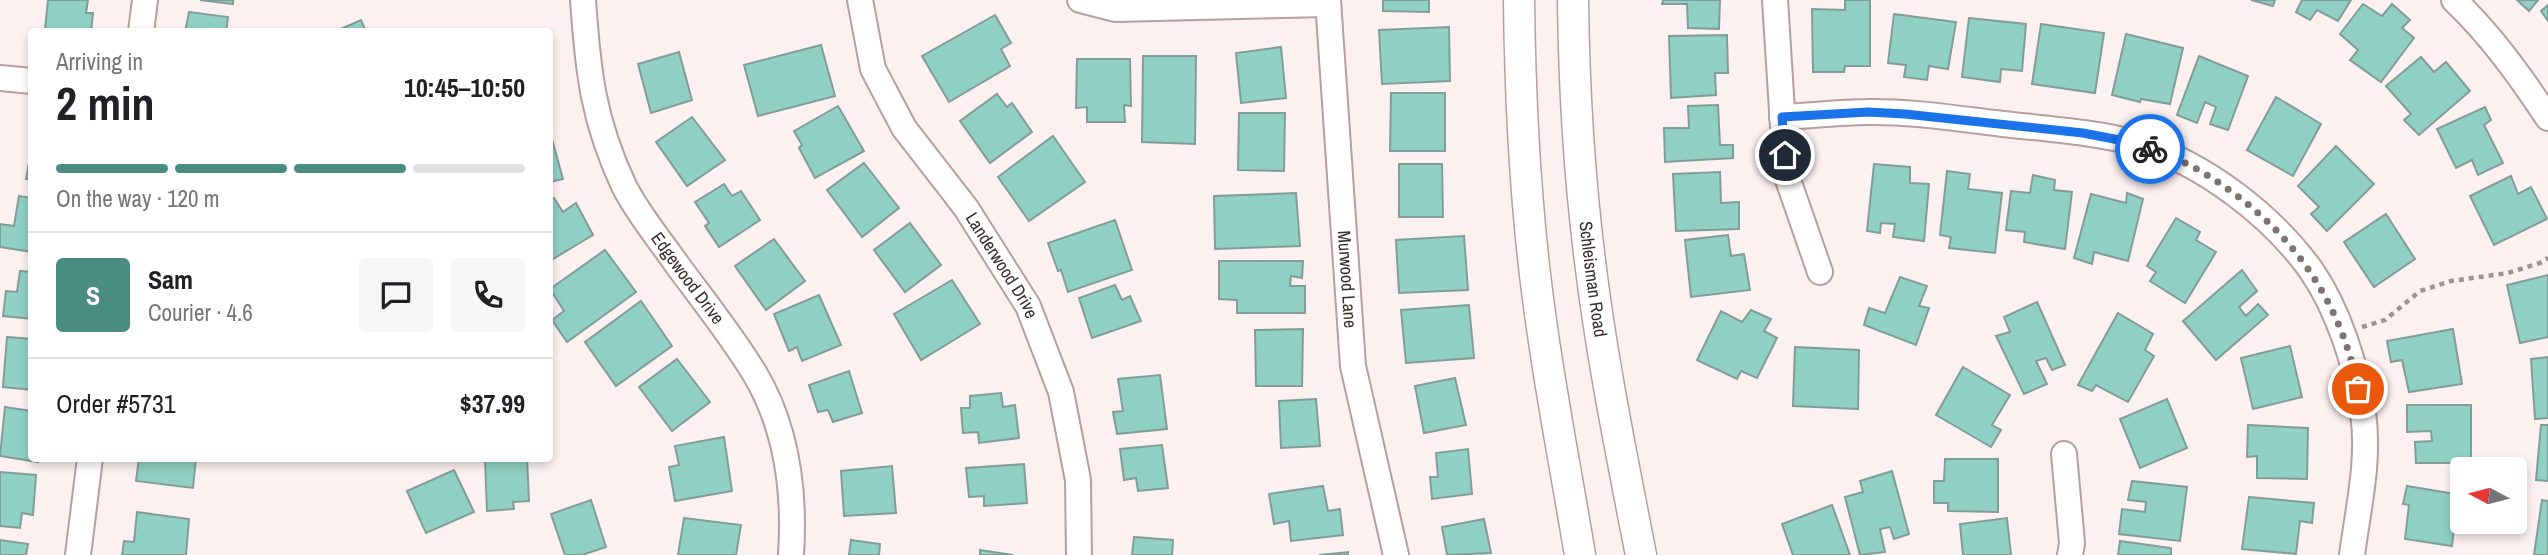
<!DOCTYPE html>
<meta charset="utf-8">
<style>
:root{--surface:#fff;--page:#f6f6f6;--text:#202124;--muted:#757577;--line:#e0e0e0;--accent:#498d81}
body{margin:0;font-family:"Archivo Narrow",sans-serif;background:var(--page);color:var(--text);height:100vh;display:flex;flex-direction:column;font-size:26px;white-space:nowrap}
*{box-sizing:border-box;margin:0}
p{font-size:23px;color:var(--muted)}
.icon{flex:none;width:38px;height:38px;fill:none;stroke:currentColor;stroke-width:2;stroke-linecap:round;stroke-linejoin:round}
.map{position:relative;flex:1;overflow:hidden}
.sheet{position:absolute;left:28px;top:28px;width:525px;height:434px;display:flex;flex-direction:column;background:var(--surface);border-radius:7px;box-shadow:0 4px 10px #0003}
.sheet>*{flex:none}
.needle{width:46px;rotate:277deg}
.buttons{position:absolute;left:2450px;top:457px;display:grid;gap:14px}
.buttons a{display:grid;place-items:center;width:77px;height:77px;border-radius:7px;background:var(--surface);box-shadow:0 4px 10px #0003;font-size:35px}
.pin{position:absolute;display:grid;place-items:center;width:60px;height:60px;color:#fff;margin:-30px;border:4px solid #fff;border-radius:50%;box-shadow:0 2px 7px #0007}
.courier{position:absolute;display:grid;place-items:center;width:70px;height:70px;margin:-35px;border:5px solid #1a73e8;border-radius:50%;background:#fff;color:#222;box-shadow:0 2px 9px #0007}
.head em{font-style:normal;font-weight:700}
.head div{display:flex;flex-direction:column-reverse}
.head{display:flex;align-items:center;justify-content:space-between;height:119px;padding:0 28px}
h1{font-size:46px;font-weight:700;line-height:52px}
.bar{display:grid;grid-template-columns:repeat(4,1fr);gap:10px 7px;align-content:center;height:84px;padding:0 28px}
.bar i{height:9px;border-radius:5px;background:var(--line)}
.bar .active{background:var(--accent)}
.bar p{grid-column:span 4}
.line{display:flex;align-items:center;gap:18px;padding:0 28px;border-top:2px solid var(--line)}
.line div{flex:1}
.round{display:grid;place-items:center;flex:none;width:74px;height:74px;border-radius:7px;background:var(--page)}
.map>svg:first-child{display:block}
</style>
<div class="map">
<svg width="2548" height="555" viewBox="0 0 2548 555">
<rect width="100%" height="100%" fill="#fdf0f1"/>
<!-- building -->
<g fill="#91d0c4" stroke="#819d97" stroke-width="2">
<polygon points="48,0 88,0 86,13 93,13 91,32 45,29"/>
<polygon points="200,0 233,0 233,4"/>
<polygon points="1383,0 1429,0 1429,12 1383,11"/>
<polygon points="1663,0 1720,0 1719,29 1688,28 1687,4 1662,4"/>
<polygon points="1845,0 1870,0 1870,66 1845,66 1844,72 1813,72 1812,9 1845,10"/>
<polygon points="2251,0 2275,0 2273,6"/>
<polygon points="2302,0 2351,0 2338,21 2317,10 2310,20 2296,12"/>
<polygon points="2517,0 2538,0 2529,11"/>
<polygon points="2363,4 2382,16 2392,4 2410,20 2402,28 2414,38 2381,82 2350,60 2358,50 2340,34"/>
<polygon points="2548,5 2548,21 2541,11"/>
<polygon points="189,12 228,17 226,32 185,32"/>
<polygon points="1894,14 1956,22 1948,69 1929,66 1927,80 1904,77 1906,65 1888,63"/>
<polygon points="995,15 1011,43 1001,49 1010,66 949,102 922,56"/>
<polygon points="1969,18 2026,24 2022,71 2001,69 2000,82 1962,77"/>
<polygon points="361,20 366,32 334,32"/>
<polygon points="2041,24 2104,33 2095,93 2032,84"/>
<polygon points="1449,27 1450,81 1382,84 1379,30"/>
<polygon points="2126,34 2183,48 2170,104 2141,99 2140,102 2112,95"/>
<polygon points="1727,35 1728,73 1715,73 1716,95 1671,98 1669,36"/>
<polygon points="821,45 835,96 758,116 744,65"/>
<polygon points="1281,47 1286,98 1241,103 1236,53"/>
<polygon points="679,52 692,100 651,113 638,64"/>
<polygon points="1143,56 1196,56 1195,144 1142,142"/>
<polygon points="2199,56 2248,76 2228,130 2210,124 2216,107 2205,102 2197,123 2177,115"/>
<polygon points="2421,57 2434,72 2446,62 2470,91 2419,135 2404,120 2411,114 2386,86"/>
<polygon points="1077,59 1130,59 1131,106 1124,105 1125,122 1087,122 1087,107 1076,108"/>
<polygon points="1391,93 1445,93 1445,151 1390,151"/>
<polygon points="997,94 1007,107 1012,103 1032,132 990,163 960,121"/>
<polygon points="2276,97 2321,124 2293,176 2247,150"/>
<polygon points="1718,105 1720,145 1733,145 1733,158 1665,162 1664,128 1689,128 1688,106"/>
<polygon points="838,106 864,151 815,178 799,148 802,145 794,131"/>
<polygon points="2485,107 2491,120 2484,125 2503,163 2478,175 2472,160 2456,168 2437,129"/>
<polygon points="1239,113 1285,113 1284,171 1238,170"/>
<polygon points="692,117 725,160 687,186 656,142"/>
<polygon points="550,132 563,179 550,182"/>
<polygon points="1053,136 1085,182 1029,221 998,177"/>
<polygon points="2336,146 2374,184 2327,231 2311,214 2319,207 2298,186"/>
<polygon points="32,147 32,180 26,179"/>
<polygon points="864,163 899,208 862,237 827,190"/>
<polygon points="1399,164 1442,164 1443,217 1399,217"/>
<polygon points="1874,164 1910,167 1910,183 1929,184 1924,241 1893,237 1895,224 1881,223 1880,233 1867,231"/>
<polygon points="1947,171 1970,174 1968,189 2002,193 1995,253 1949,248 1951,237 1940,235"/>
<polygon points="1720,172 1721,203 1739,202 1739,229 1676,231 1673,174"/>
<polygon points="2033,175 2055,180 2054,190 2072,192 2065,249 2024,242 2025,232 2006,230 2011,191 2030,193"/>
<polygon points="2511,176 2518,194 2531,187 2547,219 2494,245 2470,196"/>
<polygon points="724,184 732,196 741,191 760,220 719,247 705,226 709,223 695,202"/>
<polygon points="1296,193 1300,246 1215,249 1214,196"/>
<polygon points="2127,193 2143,199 2128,261 2094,252 2092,264 2074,258 2091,194 2126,203"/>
<polygon points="19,196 32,198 32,252 0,247 0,224 14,226"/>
<polygon points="554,198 563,212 576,203 593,235 553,259 550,253 550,200"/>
<polygon points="2386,214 2415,259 2374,287 2344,242"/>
<polygon points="2176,218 2200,232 2196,240 2216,252 2185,303 2150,281 2156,272 2147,266"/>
<polygon points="1115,220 1132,270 1068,292 1061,270 1058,271 1048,243"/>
<polygon points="910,223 941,265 905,292 874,250"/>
<polygon points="1728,235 1731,256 1744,254 1750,290 1691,297 1685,240"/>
<polygon points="1464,236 1468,290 1399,293 1396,240"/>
<polygon points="774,239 805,281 766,310 735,266"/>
<polygon points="605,250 636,292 567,342 552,320 564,311 550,289"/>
<polygon points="1219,261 1303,261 1302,278 1291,276 1290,286 1305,286 1305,313 1237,313 1237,300 1219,299"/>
<polygon points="2242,270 2257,291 2239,307 2246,316 2258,304 2268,315 2216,360 2183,321"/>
<polygon points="20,271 32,272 32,319 3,316 6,291 17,292"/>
<polygon points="2548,275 2548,337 2520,343 2507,285"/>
<polygon points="1900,277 1927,286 1919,306 1929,308 1916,345 1864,325 1869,308 1885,313"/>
<polygon points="952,280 980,324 921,360 894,314"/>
<polygon points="1115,285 1122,300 1130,296 1141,321 1092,338 1079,298"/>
<polygon points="819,295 841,345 802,361 797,347 789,351 774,314"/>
<polygon points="641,301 672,346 616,386 585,342"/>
<polygon points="2037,302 2065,365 2052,370 2046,358 2036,361 2047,384 2024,394 1996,336 2010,332 2004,317"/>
<polygon points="1469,305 1474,358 1406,363 1401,310"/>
<polygon points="1751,310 1771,319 1764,331 1777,338 1757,378 1741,371 1737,379 1697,360 1721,311 1742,322"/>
<polygon points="2118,313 2153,334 2145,350 2154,356 2128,402 2096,385 2092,391 2078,385"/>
<polygon points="1303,329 1302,386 1256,386 1255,330"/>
<polygon points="2453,329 2462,384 2409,392 2402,360 2391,362 2387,341"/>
<polygon points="7,337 32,339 32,390 3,387"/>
<polygon points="2290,346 2302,397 2253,409 2241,358"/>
<polygon points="1795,347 1859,350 1858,409 1793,406"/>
<polygon points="2548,357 2548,418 2535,419 2531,359"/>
<polygon points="677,359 710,402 672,431 639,387"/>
<polygon points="1963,367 2010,395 1992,425 2001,430 1991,447 1936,415"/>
<polygon points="849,371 862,413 833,422 828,410 818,412 809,385"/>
<polygon points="1160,375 1167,429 1117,434 1113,412 1123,411 1118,379"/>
<polygon points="1455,378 1466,425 1424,433 1415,386"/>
<polygon points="1001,393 1003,407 1015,405 1019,438 979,443 978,432 963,433 961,408 970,408 970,396"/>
<polygon points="1316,399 1320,446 1281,448 1279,401"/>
<polygon points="2167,399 2187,448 2140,468 2120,419"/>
<polygon points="2407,405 2471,405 2471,463 2416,463 2415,442 2432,441 2431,431 2407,432"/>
<polygon points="5,407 32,411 32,458 38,458 38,462 0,456"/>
<polygon points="2248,425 2308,428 2307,479 2257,478 2257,456 2247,457"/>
<polygon points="2541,425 2548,425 2548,481 2536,480"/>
<polygon points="724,437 732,491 675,501 669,467 679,465 675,446"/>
<polygon points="1162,445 1168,488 1138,491 1136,478 1124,480 1120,449"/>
<polygon points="1468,449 1472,494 1432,499 1430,477 1438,477 1436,453"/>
<polygon points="139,458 196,458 193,488 136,481"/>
<polygon points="527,458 529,501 513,502 514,509 487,511 485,459"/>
<polygon points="1945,459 1998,459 1998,512 1948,511 1948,503 1934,503 1934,481 1944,481"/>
<polygon points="1024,464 1027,503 984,506 984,496 969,497 966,468"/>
<polygon points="892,466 896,513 844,516 841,471"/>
<polygon points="454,470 474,512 426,533 407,491"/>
<polygon points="1892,471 1909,534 1894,539 1890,527 1880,529 1885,552 1860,555 1845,497 1863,492 1860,481"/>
<polygon points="0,472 36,475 33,515 22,513 20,528 0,526"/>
<polygon points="2132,481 2187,487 2180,541 2119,534 2122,509 2145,512 2146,502 2128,500"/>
<polygon points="1323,486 1328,511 1340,509 1343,535 1291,541 1289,521 1274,524 1269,494"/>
<polygon points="2407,486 2462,495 2464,530 2454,529 2452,546 2405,539 2409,505 2403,504"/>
<polygon points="2249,497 2314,503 2312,523 2300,521 2296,554 2242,549"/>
<polygon points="591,500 606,547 582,555 565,555 551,514"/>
<polygon points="2542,500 2548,501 2548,555 2534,555"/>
<polygon points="1832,505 1850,555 1793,555 1782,524"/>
<polygon points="137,512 189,519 186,555 122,555 124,541 134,542"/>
<polygon points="684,518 741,525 736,555 678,555"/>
<polygon points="2007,518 2011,555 1963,555 1960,524"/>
<polygon points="1484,519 1491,553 1447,555 1442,527"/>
<polygon points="1134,537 1173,540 1172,555 1132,555"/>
<polygon points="0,540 28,544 26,555 0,555"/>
<polygon points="851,540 880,544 879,555 849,555"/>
<polygon points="2120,541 2171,548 2171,555 2118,555"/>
<polygon points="980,550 1013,555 980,555"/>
<polygon points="1348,552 1348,555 1319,555"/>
</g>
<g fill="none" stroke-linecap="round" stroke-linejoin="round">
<defs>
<g id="minor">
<path id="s1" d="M583,0C588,72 593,120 624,186C638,214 660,240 678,266C704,301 732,336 755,374C787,428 795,494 791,555"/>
<path id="s2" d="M860,0L873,69L904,128L966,208L1028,306L1061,392L1078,480L1079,555"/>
<polyline points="1080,0 1115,9 1328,4"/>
<path id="s3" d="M1328,0L1353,366L1396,555"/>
<polyline points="1775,0 1786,174 1820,272"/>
<path d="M2454,0C2491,35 2520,76 2548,118"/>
<polyline points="141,32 145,0"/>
<polyline points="0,78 32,81"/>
<path d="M1782,117C1810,116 1839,112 1867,112C1912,111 1958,119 2003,124C2048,129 2096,132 2139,144C2204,163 2272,216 2311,270C2339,311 2356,365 2363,413C2370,460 2358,509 2352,555"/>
<polyline points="2064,454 2072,543 2070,555"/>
<polyline points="78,555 90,458"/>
</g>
<g id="major">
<path d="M1519,0C1520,89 1524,177 1534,266C1545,363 1564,459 1580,555"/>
<path id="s4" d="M1573,0C1574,87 1579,174 1590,261C1602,360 1622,457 1641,555"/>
</g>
</defs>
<!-- minor casing -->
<use href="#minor" stroke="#b99e9f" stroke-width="28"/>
<!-- major casing -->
<use href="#major" stroke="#b99e9f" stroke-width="33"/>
<!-- path -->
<polyline stroke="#9e9293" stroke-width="4.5" stroke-dasharray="5 5" stroke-linecap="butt" points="2362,327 2385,320 2420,291 2451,281 2508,273 2540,263 2548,258"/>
<!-- minor -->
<use href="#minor" stroke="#fff" stroke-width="24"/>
<!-- major -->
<use href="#major" stroke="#fff" stroke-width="30"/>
</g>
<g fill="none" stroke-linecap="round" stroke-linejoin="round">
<!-- done -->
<path stroke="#7e7272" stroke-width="7" stroke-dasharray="0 12.6" d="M2150,149C2165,155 2181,160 2195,168C2281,217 2339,291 2358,389"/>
<!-- route -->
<polyline stroke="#1a73e8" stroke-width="9" points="1785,155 1782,117 1868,112 1905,114 2083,133 2140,144 2150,149"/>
</g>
<g text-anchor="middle" stroke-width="5" stroke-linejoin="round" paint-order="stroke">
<!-- street labels -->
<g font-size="18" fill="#392e2e" stroke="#fdf0f1">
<text dy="6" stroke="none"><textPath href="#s2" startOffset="306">Landerwood Drive</textPath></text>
<text dy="6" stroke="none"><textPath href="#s1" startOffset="304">Edgewood Drive</textPath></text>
<text dy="6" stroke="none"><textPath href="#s4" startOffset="280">Schleisman Road</textPath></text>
<text dy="6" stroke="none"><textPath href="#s3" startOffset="280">Murwood Lane</textPath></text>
</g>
</g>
</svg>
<div class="buttons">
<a><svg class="needle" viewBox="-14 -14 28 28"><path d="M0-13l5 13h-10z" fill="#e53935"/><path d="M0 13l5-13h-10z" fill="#757577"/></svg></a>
</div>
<div class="pin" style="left:2358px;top:389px;background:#ea580c"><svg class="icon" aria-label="bag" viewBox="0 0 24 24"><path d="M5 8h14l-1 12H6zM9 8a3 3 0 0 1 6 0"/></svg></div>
<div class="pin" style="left:1785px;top:155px;background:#1f2937"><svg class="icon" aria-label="home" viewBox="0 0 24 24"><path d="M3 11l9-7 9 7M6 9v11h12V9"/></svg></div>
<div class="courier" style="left:2150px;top:149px"><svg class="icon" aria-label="bike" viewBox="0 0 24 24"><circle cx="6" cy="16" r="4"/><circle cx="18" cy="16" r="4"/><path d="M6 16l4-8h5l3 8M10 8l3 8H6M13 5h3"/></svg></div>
<section class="sheet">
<div class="head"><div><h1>2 min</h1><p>Arriving in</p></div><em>10:45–10:50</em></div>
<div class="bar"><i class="active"></i><i class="active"></i><i class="active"></i><i></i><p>On the way · 120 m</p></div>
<div class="line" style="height:126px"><b class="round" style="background:var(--accent);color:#fff">S</b><div><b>Sam</b><p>Courier · 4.6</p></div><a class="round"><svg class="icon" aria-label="chat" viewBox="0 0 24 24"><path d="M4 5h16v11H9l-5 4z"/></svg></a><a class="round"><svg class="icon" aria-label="phone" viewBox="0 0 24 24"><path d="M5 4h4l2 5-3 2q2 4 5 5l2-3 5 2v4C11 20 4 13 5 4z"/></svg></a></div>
<div class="line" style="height:91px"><div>Order #5731</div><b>$37.99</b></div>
</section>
</div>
